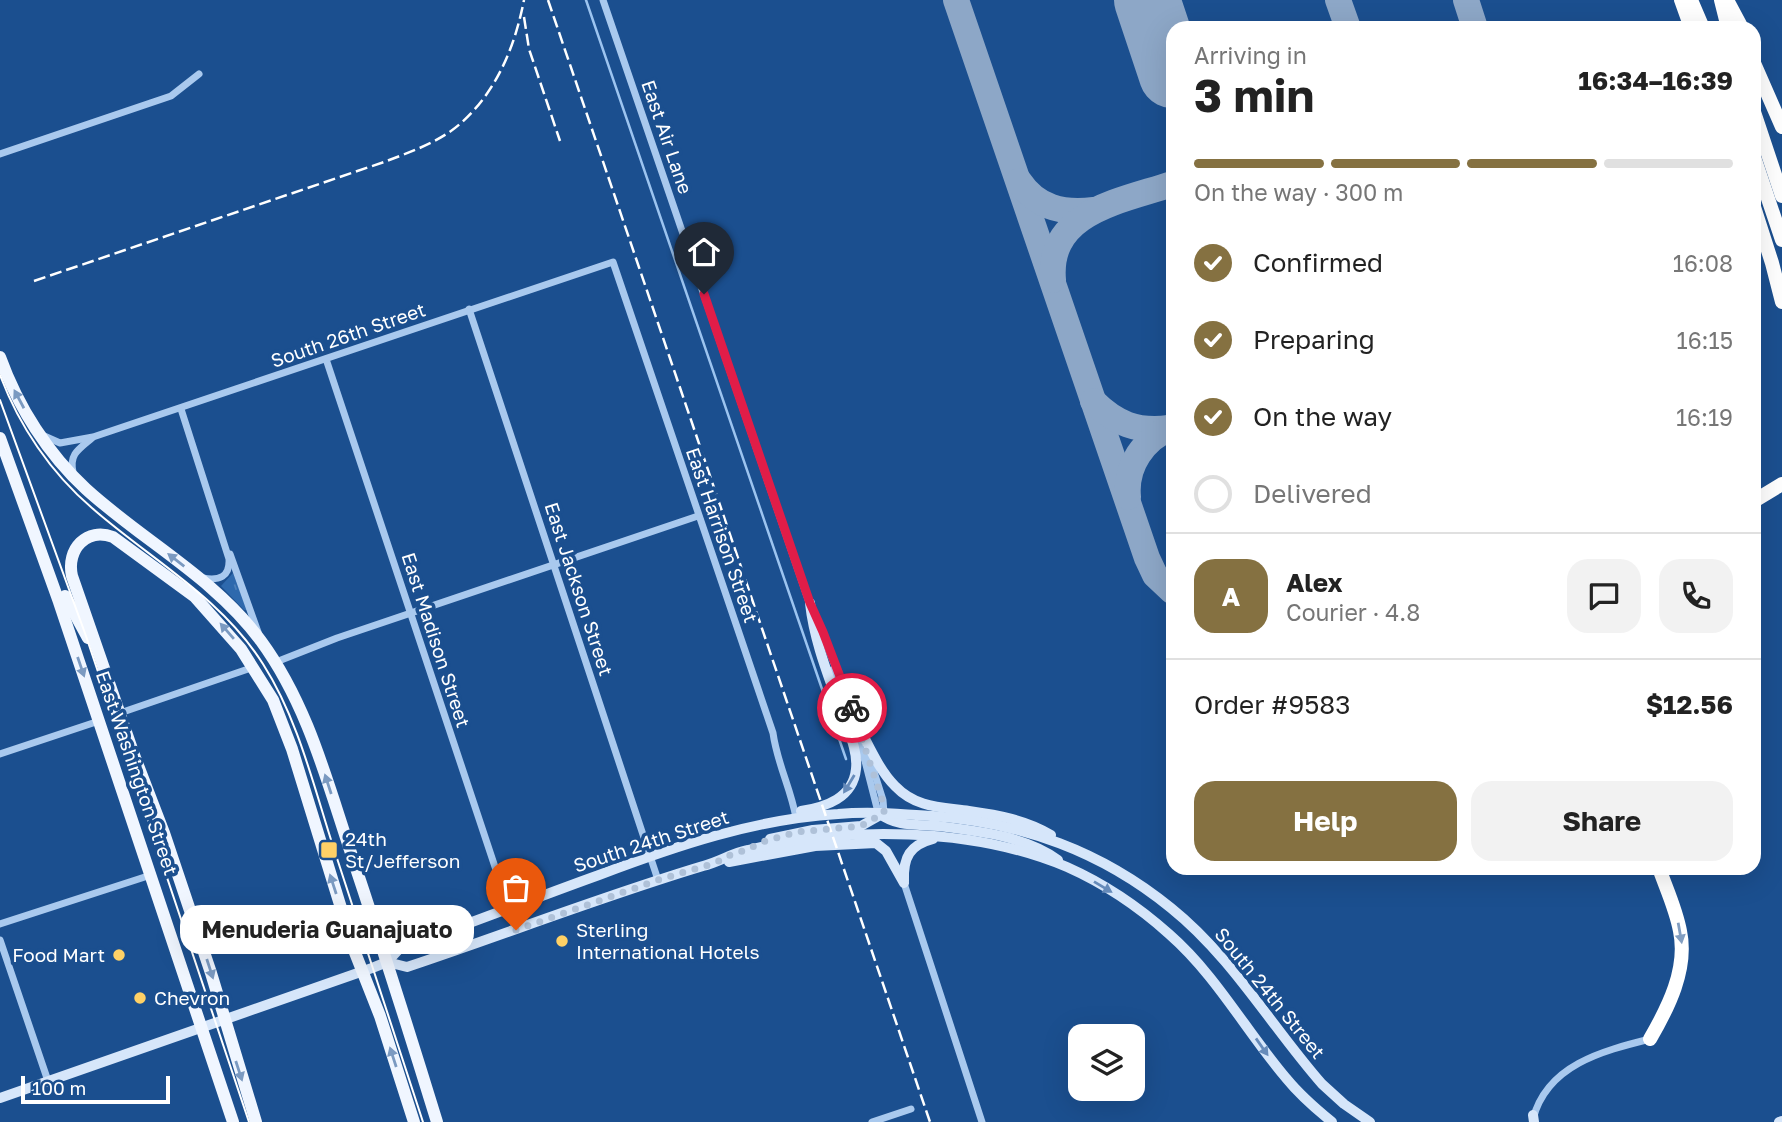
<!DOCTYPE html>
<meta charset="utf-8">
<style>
:root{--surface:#fff;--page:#f2f2f2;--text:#222;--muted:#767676;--line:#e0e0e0;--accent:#857141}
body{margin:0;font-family:"Golos Text",sans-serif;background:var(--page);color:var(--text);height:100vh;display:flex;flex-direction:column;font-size:26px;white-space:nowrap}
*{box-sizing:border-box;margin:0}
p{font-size:23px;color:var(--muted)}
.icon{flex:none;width:38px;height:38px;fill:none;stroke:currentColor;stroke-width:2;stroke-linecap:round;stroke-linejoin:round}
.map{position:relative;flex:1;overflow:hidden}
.panel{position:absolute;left:1166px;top:21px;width:595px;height:854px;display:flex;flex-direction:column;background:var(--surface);border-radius:21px;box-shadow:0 7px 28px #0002}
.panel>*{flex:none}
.controls{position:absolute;left:1068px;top:1024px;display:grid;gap:14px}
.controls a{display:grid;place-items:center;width:77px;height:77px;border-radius:14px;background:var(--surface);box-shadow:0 7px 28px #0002;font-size:35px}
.scale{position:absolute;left:21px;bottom:18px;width:149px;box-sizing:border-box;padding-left:7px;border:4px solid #fff;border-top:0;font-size:19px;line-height:24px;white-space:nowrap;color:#fff;-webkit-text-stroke:5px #1b4f8f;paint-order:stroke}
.pin{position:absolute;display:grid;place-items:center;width:60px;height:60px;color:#fff;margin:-72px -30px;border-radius:50% 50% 50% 0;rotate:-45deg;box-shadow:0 0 7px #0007}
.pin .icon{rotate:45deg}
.courier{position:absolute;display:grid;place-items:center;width:70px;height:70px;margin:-35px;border:5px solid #e11d48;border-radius:50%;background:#fff;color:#222;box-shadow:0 2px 9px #0007}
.bubble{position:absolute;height:49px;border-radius:21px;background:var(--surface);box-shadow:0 7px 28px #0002;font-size:23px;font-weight:700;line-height:49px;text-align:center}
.summary em{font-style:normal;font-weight:700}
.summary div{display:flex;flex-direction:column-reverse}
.summary{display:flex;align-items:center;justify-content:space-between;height:119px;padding:0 28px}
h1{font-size:46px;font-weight:700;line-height:52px}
.bar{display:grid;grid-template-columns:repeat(4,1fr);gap:10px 7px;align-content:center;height:84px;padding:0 28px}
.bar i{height:9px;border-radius:5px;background:var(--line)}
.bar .selected{background:var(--accent)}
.bar p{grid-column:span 4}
.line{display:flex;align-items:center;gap:18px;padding:0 28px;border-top:2px solid var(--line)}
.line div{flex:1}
.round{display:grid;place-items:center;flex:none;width:74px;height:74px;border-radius:21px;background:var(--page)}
ol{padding:0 28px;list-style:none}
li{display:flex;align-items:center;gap:21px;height:77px}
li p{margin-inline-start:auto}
li .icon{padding:7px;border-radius:50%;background:var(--accent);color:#fff;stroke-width:4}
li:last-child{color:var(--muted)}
li i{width:38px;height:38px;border:4px solid var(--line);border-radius:50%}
.action{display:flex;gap:14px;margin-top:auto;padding:14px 28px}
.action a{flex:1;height:80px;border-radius:21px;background:var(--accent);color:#fff;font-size:28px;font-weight:700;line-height:80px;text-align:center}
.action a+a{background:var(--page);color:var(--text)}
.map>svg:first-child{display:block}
</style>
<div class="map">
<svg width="1782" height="1122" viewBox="0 0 1782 1122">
<defs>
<pattern id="grass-tufts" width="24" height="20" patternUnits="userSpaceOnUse" patternTransform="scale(1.75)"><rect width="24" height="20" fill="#2e69ad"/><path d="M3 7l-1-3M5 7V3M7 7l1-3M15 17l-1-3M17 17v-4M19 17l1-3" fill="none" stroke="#4d80b9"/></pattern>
</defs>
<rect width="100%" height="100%" fill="#1b4f8f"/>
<!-- grass -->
<polygon fill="url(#grass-tufts)" points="233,573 247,610 244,610 221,586"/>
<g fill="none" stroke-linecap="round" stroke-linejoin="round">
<!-- stream -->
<polyline stroke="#9cc4f0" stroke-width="2.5" points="586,0 846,759"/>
<!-- taxiway -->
<g stroke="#8da7c7" stroke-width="26">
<polyline points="956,0 1147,558 1155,575 1172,591"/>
<polyline points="1338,0 1348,28"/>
<polyline points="1466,0 1475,28"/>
<path d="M1019,181C1037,208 1063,214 1094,210"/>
<path d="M1053,280C1047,211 1122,201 1172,184"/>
<path d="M1093,401C1116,424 1137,432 1169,428"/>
<path d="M1128,497C1125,465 1144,439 1172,427"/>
</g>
<!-- runway -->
<polyline stroke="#8da7c7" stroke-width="66" points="1147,0 1172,75"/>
<!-- minor -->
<g stroke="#a9c9ee" stroke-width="7">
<polyline points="603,0 810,605"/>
<polyline points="0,154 171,96 199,74"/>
<polyline points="469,309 658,880"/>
<polyline points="326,359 516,930"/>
<path d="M181,409L229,559C230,577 219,581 203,578"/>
<path d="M42,435L60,443L93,437L613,262L773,733C777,763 791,789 796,818"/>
<path d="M73,472C69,454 79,449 92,438"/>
<polyline points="230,554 258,632"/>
<polyline points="814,612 858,725"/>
<polyline points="276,662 337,638 698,516"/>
<polyline points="832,670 865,761 878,812"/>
<polyline points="120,713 254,667"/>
<polyline points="0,754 99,721"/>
<polyline points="869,756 883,800 884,813"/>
<polyline points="904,883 982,1122"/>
<polyline points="0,924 151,875"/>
<polyline points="0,940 48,1081"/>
<path d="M1533,1119C1547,1065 1602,1051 1650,1039"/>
<polyline points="872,1122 911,1109"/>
</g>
<!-- secondary -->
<g stroke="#d6e6fa" stroke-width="10">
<path d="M856,722C868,743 878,769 895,786C916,808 941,807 969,811C998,815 1026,820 1051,835"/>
<path d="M801,811C826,807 853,798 856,769C858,751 849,733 843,717C830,680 814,642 810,603"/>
<path d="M880,814C897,827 918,824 938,826C978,831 1025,836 1058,860"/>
<polyline points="770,839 813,830 861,826 884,813"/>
<polyline points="729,862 815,846 876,843 886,851 904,883"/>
<path d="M904,881C903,857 910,845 933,839"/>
<path d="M387,962L407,967C506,934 603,896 703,866C719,862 732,853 748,850C846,826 973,827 1067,867C1103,883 1140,908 1169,934C1216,975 1246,1031 1286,1078C1299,1094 1316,1109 1332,1122"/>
<path d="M0,1098L372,968L387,962L400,948C467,925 532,899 599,875C676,846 755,819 838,814C870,811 902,814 933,816C1023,823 1101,851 1171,908C1232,957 1271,1026 1322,1084L1344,1104L1370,1122"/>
<polyline points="1533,1115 1534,1122"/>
<polyline points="1779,1122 1782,1121"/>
</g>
<!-- primary -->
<g stroke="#f0f6ff" stroke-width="12">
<path d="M0,357C18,407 48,454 86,489C143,541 215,578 261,641C307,704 326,778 350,850C380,940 409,1031 437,1122"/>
<polyline points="0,438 59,602 233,1122"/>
<polyline points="65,596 88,638"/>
<path d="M256,1122L211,973L164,833L134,755L72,576C66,549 87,527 113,537L195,597L241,649L273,700L292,749L354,950L380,1016L414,1122"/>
</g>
<!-- motorway -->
<g stroke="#fff" stroke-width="14">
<polyline points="1681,0 1691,28"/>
<polyline points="1691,0 1703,28"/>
<polyline points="1721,0 1728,28"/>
<polyline points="1727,0 1742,28"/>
<polyline points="1754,63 1782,127"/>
<polyline points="1754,112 1782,196"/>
<polyline points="1754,157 1782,240"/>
<polyline points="1754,207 1772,263 1782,302"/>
<polyline points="1754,501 1782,484"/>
<path d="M1650,1039C1668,1008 1688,969 1680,931C1676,909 1666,888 1659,868"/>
</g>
<!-- tram -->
<g stroke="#fff" stroke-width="2">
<path d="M0,375C19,426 51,473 92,508C150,559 221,597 263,664C298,719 313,784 333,846C363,938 393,1030 423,1122"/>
<polyline points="0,400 86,636 249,1122"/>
</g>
<!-- rail -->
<g stroke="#fff" stroke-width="2.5" stroke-dasharray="12 5" stroke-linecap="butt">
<polyline points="548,0 930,1122"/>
<polyline points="524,17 529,49 560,141"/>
<path d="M34,281L384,162C410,152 440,142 461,123C497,91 515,46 524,0"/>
</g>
</g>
<!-- one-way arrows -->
<defs><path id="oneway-solid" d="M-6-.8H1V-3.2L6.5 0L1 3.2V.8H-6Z" transform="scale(1.75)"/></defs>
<g fill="#7b9ac1">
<use href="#oneway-solid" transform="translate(19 399) rotate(-118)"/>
<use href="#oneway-solid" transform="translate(176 560) rotate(-142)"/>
<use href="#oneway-solid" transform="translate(227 631) rotate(-131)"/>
<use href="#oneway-solid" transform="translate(81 667) rotate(71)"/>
<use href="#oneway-solid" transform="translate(328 784) rotate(-108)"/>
<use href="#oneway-solid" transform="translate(333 884) rotate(-108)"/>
<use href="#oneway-solid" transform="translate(210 969) rotate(72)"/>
<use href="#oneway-solid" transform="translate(393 1057) rotate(-108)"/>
<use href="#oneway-solid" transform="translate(239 1071) rotate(72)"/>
</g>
<g fill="#668bba">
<use href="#oneway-solid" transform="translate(849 784) rotate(121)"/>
<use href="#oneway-solid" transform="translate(1103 887) rotate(31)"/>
<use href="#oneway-solid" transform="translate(1262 1047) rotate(55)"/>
</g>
<use fill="#829ec1" href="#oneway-solid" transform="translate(1680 933) rotate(80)"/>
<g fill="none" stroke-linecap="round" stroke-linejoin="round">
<!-- done -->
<polyline stroke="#afc1d8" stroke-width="7" stroke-dasharray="0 12.6" points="516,930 658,880 715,863 732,854 749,849 759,843 797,832 861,826 884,813 884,806 852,708"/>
<!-- route -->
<polyline stroke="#e11d48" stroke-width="9" points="704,294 810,603 823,632 852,708"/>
</g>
<!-- markers -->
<g fill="#ffd166" stroke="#1b4f8f" stroke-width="2.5">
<rect x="320" y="841" width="18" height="18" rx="3.5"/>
<circle cx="562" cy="941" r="7"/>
<circle cx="119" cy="955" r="7"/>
<circle cx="140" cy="998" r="7"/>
</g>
<g text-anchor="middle" stroke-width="7" stroke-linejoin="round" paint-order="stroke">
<!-- street labels -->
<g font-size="19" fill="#fff" stroke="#1b4f8f">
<text transform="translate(667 137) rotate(71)" y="7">East Air Lane</text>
<text transform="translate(348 335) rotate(-19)" y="7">South 26th Street</text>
<text transform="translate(722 535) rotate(71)" y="7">East Harrison Street</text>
<text transform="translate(579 589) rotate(72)" y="7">East Jackson Street</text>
<text transform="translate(436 640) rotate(72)" y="7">East Madison Street</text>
<text transform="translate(137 773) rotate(71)" y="7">East Washington Street</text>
<text transform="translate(651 841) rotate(-18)" y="7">South 24th Street</text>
<text transform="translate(1270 993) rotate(51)" y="7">South 24th Street</text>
</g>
<!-- poi labels -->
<g font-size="19" fill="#fff" stroke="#1b4f8f" text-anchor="start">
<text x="345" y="846">24th<tspan x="345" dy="22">St/Jefferson</tspan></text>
<text x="576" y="937">Sterling<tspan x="576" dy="22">International Hotels</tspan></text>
<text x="105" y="962" text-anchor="end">Food Mart</text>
<text x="154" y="1005">Chevron</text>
</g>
</g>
</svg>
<div class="controls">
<a><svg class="icon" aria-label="layers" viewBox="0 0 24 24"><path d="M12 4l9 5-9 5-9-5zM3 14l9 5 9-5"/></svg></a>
</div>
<div class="scale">100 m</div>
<div class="pin" style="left:516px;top:930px;background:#ea580c"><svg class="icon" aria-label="bag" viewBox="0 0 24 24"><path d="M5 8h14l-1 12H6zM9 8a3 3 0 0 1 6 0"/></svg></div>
<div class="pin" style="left:704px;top:294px;background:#1f2937"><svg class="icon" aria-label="home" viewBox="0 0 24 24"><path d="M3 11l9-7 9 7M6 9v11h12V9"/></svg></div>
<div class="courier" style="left:852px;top:708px"><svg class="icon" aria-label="bike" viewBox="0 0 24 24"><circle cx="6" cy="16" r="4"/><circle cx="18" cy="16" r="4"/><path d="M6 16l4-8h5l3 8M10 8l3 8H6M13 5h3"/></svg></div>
<div class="bubble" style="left:180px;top:905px;width:294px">Menuderia Guanajuato</div>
<section class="panel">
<div class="summary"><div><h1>3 min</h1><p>Arriving in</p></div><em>16:34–16:39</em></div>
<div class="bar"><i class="selected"></i><i class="selected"></i><i class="selected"></i><i></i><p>On the way · 300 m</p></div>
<ol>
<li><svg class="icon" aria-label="check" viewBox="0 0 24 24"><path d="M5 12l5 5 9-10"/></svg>Confirmed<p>16:08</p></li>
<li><svg class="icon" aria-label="check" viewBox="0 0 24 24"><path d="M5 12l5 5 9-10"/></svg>Preparing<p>16:15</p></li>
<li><svg class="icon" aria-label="check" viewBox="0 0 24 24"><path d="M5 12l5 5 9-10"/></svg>On the way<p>16:19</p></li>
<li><i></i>Delivered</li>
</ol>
<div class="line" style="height:126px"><b class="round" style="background:var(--accent);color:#fff">A</b><div><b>Alex</b><p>Courier · 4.8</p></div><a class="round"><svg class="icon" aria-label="chat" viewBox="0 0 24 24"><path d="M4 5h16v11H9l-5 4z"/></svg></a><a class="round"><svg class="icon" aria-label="phone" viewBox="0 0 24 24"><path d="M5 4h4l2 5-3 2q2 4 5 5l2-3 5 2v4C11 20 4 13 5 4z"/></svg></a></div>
<div class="line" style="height:91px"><div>Order #9583</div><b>$12.56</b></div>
<div class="action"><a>Help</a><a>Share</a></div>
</section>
</div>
